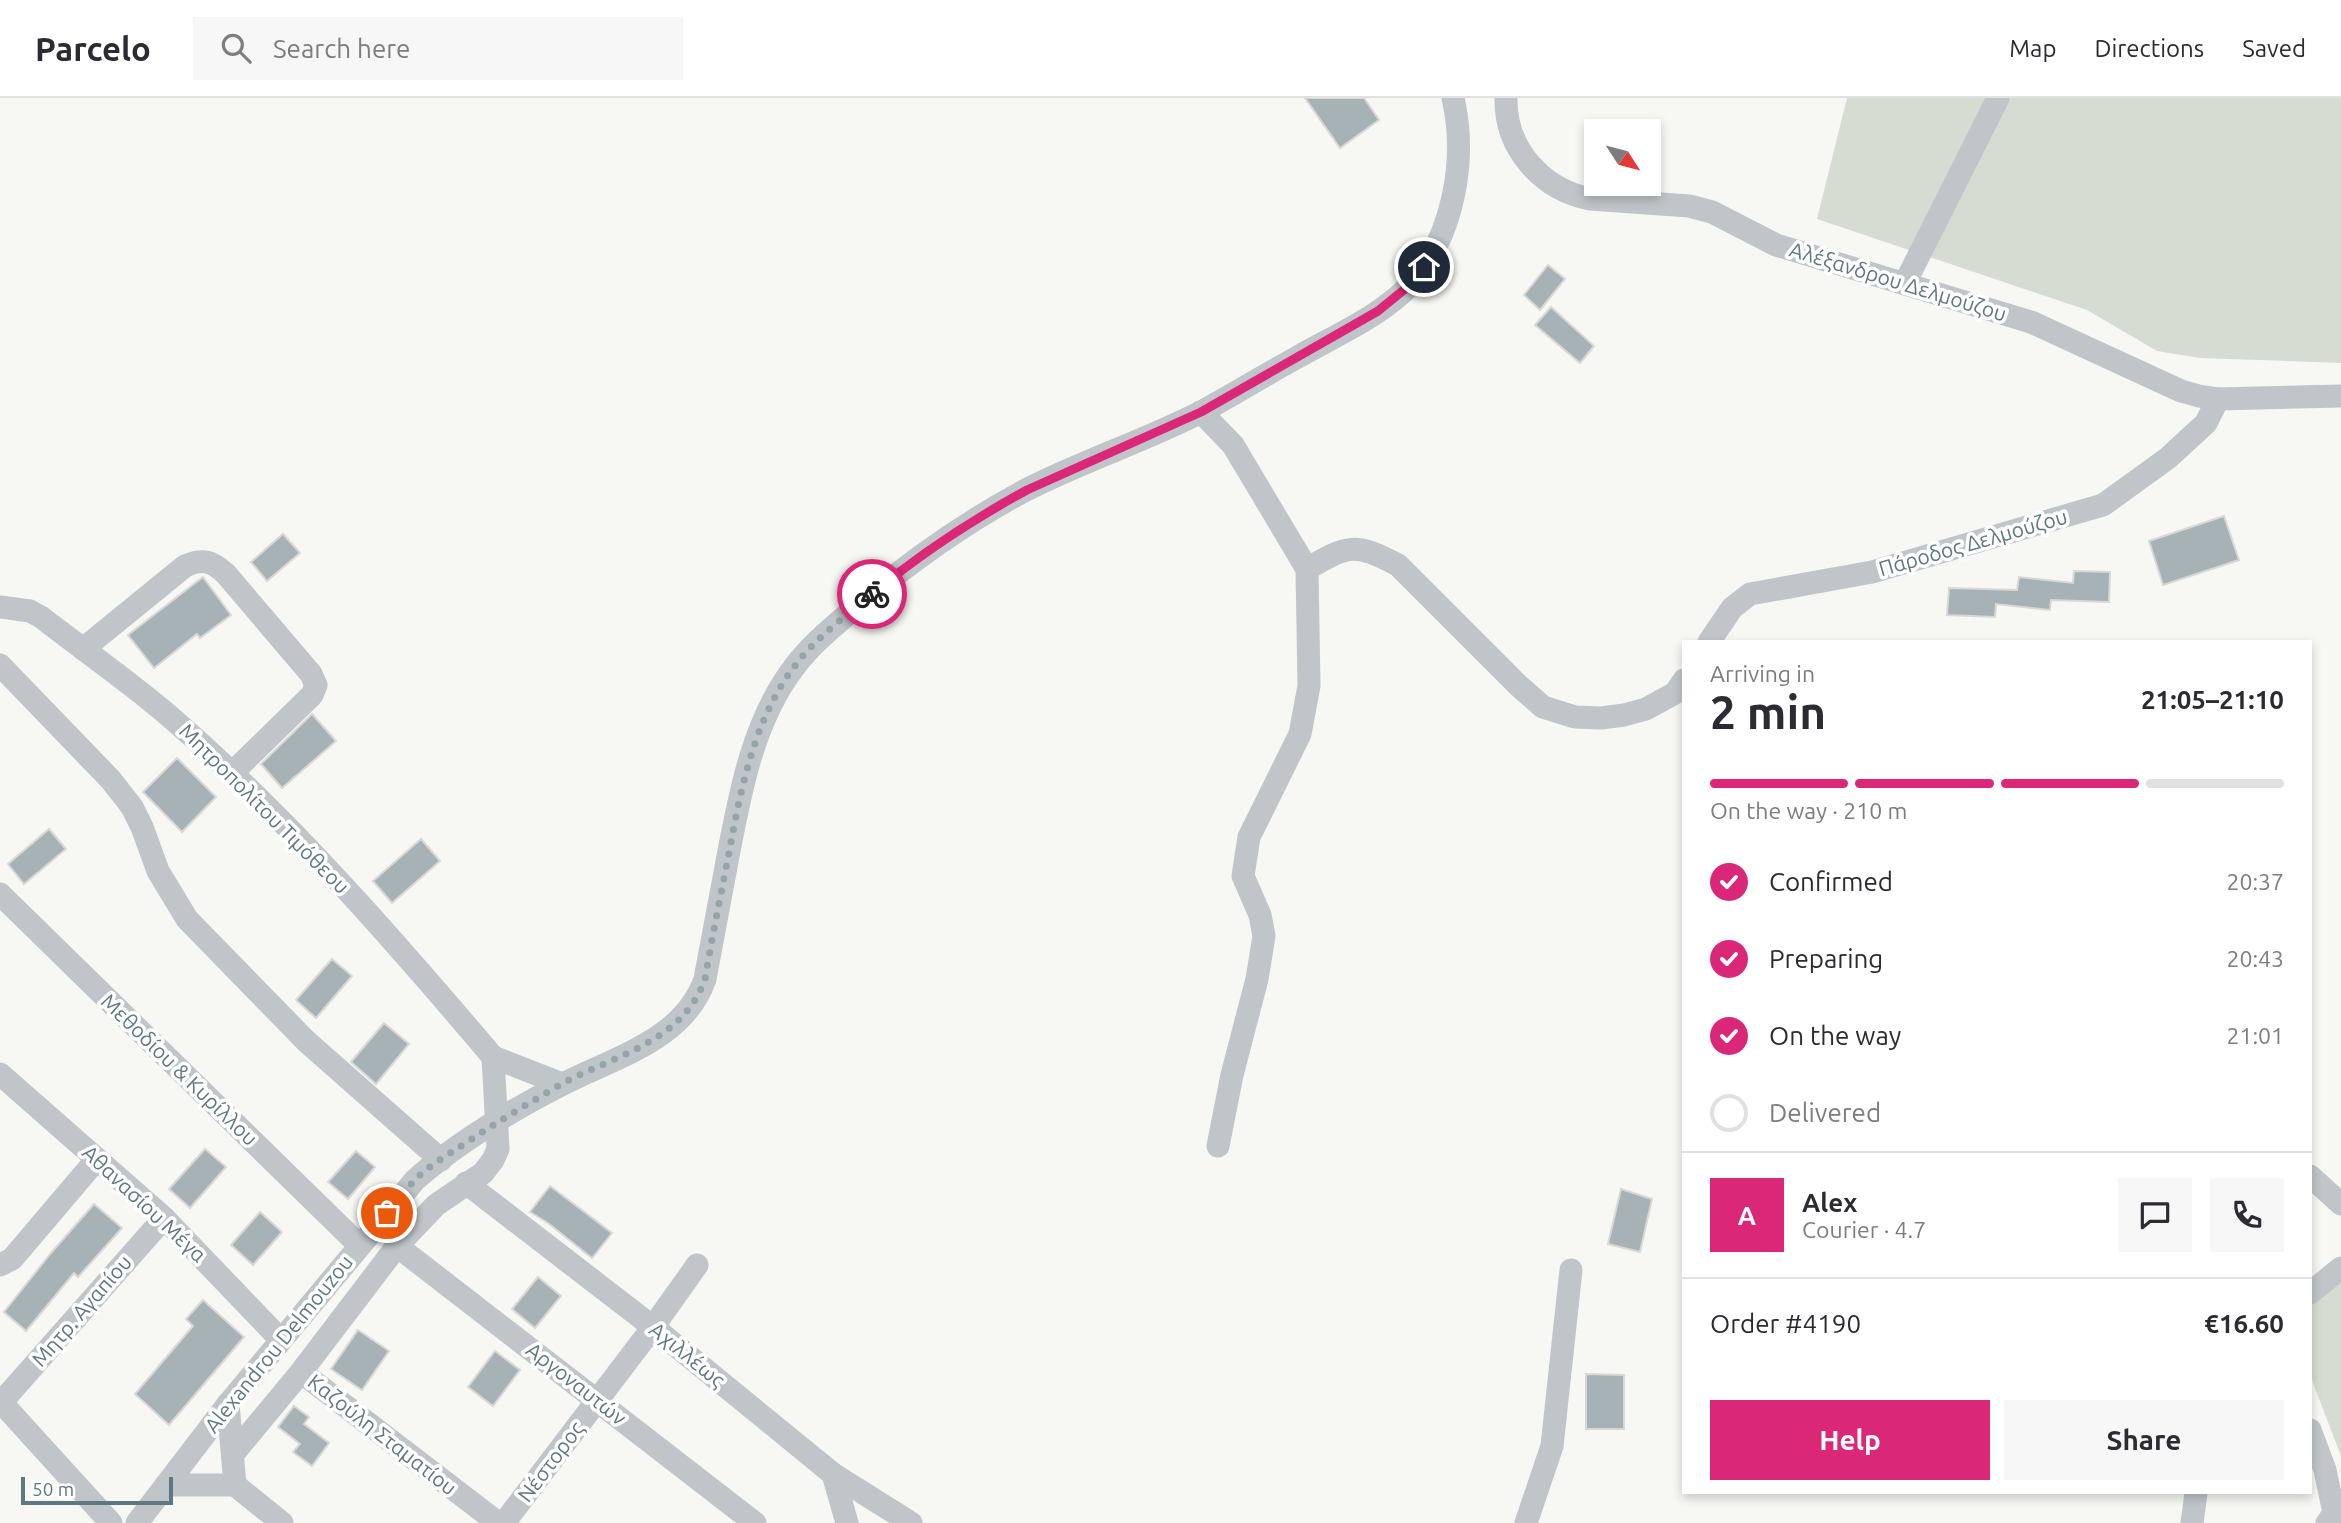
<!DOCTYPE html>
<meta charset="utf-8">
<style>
:root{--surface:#fff;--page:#f7f7f7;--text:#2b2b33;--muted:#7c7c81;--line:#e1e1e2;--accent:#db2777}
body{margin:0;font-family:Ubuntu,sans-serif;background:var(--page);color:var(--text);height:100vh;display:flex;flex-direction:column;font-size:26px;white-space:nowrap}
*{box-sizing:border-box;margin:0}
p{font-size:23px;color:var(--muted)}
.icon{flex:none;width:38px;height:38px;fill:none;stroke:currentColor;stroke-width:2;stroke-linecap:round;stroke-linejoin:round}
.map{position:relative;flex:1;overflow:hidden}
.drawer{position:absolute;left:1682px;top:542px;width:630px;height:854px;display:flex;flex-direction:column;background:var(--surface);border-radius:0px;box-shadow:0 4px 10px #0003}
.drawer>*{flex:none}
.needle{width:46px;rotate:126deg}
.fabs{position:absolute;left:1584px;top:21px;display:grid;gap:14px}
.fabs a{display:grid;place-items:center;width:77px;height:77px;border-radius:0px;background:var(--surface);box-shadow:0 4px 10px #0003;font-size:35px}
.scale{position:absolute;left:21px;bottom:18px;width:152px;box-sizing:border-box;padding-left:7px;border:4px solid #5f7781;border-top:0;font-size:19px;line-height:24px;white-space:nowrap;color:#5f7781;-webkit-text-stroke:5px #fff;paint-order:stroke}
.pin{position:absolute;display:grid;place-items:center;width:60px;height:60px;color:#fff;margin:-30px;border:4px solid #fff;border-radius:50%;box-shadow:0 2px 7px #0007}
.courier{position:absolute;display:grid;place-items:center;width:70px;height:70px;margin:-35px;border:5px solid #db2777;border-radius:50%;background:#fff;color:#222;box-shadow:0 2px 9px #0007}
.overview em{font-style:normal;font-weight:700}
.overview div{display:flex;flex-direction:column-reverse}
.overview{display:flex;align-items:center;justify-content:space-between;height:119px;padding:0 28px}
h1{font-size:46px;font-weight:700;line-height:52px}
.bar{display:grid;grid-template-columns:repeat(4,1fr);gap:10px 7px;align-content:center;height:84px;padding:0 28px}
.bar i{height:9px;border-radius:5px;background:var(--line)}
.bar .active{background:var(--accent)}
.bar p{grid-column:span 4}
.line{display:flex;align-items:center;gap:18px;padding:0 28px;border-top:2px solid var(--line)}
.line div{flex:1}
.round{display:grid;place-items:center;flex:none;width:74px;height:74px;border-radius:0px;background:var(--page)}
ol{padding:0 28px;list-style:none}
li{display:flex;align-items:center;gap:21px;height:77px}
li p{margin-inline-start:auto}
li .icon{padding:7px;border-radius:50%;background:var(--accent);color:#fff;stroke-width:4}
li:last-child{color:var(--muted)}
li i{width:38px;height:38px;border:4px solid var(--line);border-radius:50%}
.cta{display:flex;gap:14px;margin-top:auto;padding:14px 28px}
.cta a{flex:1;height:80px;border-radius:0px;background:var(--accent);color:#fff;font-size:28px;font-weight:700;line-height:80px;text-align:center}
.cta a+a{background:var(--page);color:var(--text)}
header{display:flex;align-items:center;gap:42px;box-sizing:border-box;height:98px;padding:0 35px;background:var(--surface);border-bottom:2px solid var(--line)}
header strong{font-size:33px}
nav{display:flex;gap:38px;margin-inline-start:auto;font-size:24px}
.search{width:490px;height:63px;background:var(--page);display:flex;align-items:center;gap:18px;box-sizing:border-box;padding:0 24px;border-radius:0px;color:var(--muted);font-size:26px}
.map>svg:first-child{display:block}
</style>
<header>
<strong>Parcelo</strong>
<div class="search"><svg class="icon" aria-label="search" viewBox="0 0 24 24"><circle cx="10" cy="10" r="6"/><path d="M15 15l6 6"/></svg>Search here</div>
<nav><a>Map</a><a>Directions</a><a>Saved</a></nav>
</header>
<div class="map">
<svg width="2341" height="1425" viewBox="0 0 2341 1425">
<rect width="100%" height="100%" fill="#f7f7f3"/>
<!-- green -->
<g fill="#d7dcd2">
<polygon points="1847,0 2341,0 2341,265 2200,260 2157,253 2087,212 1817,121"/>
<polygon points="2341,1184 2341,1358 2313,1285 2310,1272 2310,1212 2311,1207"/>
</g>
<!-- building -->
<g fill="#a6b2b6" stroke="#d9d8d6" stroke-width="2">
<polygon points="1305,0 1364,0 1379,22 1340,50"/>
<polygon points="1548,167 1565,181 1540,212 1524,197"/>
<polygon points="1551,209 1594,248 1580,265 1535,227"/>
<polygon points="2224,418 2239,462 2163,487 2149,443"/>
<polygon points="283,436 300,455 267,483 251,464"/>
<polygon points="2074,473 2110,474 2109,504 2051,502 2050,512 1996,506 1995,519 1947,517 1949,490 2017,492 2019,479 2073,485"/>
<polygon points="203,479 231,517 200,540 197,536 154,570 128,537"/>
<polygon points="312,616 336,643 282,690 261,666"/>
<polygon points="177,660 216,699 182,734 143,694"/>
<polygon points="49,731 66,751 24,786 8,766"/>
<polygon points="421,741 440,763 392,805 373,783"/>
<polygon points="332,861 352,878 316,920 296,902"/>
<polygon points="384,925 409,946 376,986 351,964"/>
<polygon points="205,1051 226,1069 190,1110 169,1091"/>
<polygon points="356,1053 375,1069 348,1101 328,1084"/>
<polygon points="550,1088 612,1135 592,1160 548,1125 530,1114"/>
<polygon points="1621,1091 1652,1101 1640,1154 1608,1146"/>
<polygon points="94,1106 122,1130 78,1179 74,1175 26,1233 4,1214 51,1155"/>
<polygon points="260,1114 282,1134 253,1167 231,1147"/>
<polygon points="538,1179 561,1198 535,1230 512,1211"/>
<polygon points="203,1202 244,1239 169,1327 135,1296 193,1228 186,1221"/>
<polygon points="358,1232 389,1253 362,1292 331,1271"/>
<polygon points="495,1253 520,1272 493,1308 468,1289"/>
<polygon points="1586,1276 1624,1277 1624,1331 1586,1331"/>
<polygon points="294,1308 309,1319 304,1326 329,1345 312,1368 293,1354 300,1346 278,1329"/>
</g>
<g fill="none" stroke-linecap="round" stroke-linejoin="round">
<!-- street -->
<g stroke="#bfc5c8" stroke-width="23">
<path d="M1506,0C1505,50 1541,91 1590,101L1689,108L1712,114L1776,147L2031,224L2181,293L2199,298L2218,301L2341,298"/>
<polyline points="1905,185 1998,0"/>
<polyline points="1201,314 1233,347 1307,471 1309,588 1300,636 1249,739 1243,778 1260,817 1264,838 1257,881 1232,977 1218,1048"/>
<path d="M1307,471C1348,447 1355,444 1398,467L1519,588L1543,609L1575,619L1601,620L1624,617L1646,611L1675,595L1684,582"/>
<path d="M0,509L30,513L41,519C86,554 133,586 175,623C292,725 393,841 493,959"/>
<polyline points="1709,544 1732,510 1750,496 1872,474 2103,407 2168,360 2206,325 2218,301"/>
<path d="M83,551L185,468C203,460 212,463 226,476L311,576L316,587L312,597L232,675"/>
<polyline points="0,567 111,682 132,709 142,729 158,773 187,821 306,943 441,1062"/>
<polyline points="0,796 359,1147"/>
<polyline points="0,976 164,1120 281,1242"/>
<polyline points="2310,1078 2341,1106"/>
<polyline points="466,1085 653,1229 833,1376 911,1425"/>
<polyline points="397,1148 755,1425"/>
<polyline points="0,1167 12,1161 97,1061"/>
<polyline points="2310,1195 2341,1170"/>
<polyline points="301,1274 498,1425"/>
<polyline points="0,1303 111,1425"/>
<polyline points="0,1306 164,1120"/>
<polyline points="2310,1332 2325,1372 2334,1415 2327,1425"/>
<polyline points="233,1356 301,1274 397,1148 436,1107 483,1075 493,1062 498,1051 493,959 562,986"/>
<polyline points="833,1376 847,1425"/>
<polyline points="166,1387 235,1387 228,1306"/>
<polyline points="235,1387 282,1425"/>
<path d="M137,1425L228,1306L415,1082C458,1044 512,1012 563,986C615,959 684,942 705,881C712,844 719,806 726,769C739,701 751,625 795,568C814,543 839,524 863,503C914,461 966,424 1024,393C1082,363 1145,343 1203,313C1234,296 1265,277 1296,260C1334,238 1382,218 1412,185C1454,136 1467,61 1453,0"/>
<polyline points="504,1425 653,1229 697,1167"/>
<polyline points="1526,1425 1552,1348 1571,1172"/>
<polyline points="2192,1425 2196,1395"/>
</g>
</g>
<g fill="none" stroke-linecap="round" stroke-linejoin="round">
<!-- done -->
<path stroke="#94a4a9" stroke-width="7" stroke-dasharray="0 12.6" d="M387,1115C396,1104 405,1092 415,1082C427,1069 443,1060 458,1050C491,1028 524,1008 558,988C611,958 683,945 705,881C712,840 720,800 728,760C740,695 753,623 794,569C815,540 845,519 872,496"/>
<!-- route -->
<path stroke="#db2777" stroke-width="9" d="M872,496C920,456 972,422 1027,392L1201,314L1378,213L1411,186L1424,169"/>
</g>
<g text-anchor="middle" stroke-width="7" stroke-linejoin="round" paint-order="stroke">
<!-- street labels -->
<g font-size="21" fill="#5f7781" stroke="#fff">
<text transform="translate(1898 184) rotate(17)" y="7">Αλέξανδρου Δελμούζου</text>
<text transform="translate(1973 445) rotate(-16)" y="7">Πάροδος Δελμούζου</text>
<text transform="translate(264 711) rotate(45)" y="7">Μητροπολίτου Τιμόθεου</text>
<text transform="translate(179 972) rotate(44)" y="7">Μεθοδίου &amp; Κυρίλλου</text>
<text transform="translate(144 1106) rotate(43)" y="7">Αθανασίου Μέγα</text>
<text transform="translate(82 1213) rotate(-49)" y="7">Μητρ. Αγαπίου</text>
<text transform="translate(279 1246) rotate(-51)" y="7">Alexandrou Delmouzou</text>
<text transform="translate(687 1257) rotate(39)" y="7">Αχιλλέως</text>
<text transform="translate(576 1286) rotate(38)" y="7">Αργοναυτών</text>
<text transform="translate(382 1337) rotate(38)" y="7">Καζούλη Σταματίου</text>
<text transform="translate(551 1364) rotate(-53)" y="7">Νέστορος</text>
</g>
</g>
</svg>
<div class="fabs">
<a><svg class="needle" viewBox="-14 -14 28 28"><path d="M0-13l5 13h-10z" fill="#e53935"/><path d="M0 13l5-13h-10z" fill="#7c7c81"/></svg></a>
</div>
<div class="scale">50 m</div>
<div class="pin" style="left:387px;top:1115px;background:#ea580c"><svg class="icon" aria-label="bag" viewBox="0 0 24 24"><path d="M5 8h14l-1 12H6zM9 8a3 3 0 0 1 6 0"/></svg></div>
<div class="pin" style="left:1424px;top:169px;background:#1f2937"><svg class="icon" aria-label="home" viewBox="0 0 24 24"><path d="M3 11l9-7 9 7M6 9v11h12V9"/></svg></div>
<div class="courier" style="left:872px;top:496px"><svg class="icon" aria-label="bike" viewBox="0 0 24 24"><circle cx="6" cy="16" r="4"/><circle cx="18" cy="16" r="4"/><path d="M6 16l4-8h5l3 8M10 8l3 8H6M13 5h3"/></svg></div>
<section class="drawer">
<div class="overview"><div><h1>2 min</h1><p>Arriving in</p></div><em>21:05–21:10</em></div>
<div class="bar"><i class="active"></i><i class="active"></i><i class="active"></i><i></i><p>On the way · 210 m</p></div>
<ol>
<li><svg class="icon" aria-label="check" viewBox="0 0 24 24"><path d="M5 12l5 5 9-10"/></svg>Confirmed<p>20:37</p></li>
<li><svg class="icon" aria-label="check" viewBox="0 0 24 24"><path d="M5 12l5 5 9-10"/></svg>Preparing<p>20:43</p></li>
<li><svg class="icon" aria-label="check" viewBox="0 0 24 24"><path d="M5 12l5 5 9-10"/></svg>On the way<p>21:01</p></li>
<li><i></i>Delivered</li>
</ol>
<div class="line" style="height:126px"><b class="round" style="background:var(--accent);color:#fff">A</b><div><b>Alex</b><p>Courier · 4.7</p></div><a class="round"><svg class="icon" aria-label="chat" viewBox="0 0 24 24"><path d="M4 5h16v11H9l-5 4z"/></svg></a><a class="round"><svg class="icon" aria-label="phone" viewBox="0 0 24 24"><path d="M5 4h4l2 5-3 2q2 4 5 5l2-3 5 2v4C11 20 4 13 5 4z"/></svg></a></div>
<div class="line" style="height:91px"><div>Order #4190</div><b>€16.60</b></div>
<div class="cta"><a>Help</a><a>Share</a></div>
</section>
</div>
